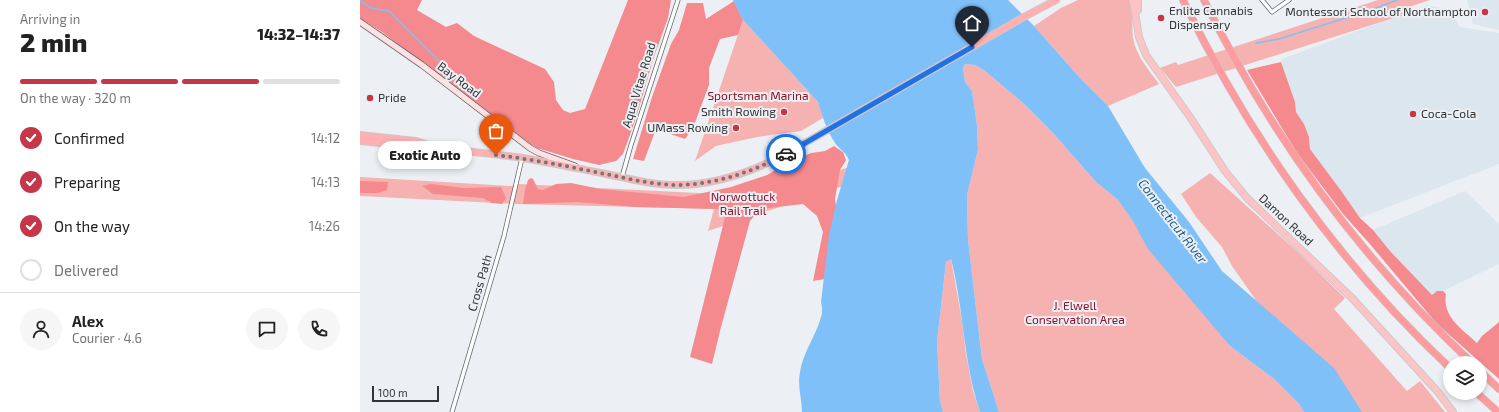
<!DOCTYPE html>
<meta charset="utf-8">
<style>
:root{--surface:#fff;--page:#f6f6f6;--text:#222;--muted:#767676;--line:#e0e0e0;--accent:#c63649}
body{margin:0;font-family:"Exo 2",sans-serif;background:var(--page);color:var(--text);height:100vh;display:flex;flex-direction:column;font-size:15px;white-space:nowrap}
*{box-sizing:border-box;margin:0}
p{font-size:13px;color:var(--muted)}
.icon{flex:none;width:22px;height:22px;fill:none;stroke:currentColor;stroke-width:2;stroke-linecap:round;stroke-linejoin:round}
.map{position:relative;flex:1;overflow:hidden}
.sheet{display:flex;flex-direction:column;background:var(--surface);width:360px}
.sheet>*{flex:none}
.controls{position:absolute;left:1083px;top:356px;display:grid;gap:8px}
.controls a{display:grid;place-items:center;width:44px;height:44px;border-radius:50%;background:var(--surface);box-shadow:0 2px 6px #0003;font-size:20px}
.scale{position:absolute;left:12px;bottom:10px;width:67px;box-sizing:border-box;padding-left:4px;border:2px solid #323435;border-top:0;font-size:11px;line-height:14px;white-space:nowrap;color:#323435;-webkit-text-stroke:3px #ecf0f4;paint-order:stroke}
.pin{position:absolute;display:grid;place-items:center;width:34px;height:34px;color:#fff;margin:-41px -17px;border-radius:50% 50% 50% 0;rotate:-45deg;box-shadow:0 0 4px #0007}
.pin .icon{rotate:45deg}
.courier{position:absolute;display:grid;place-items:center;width:40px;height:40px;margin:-20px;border:3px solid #1a73e8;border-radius:50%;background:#fff;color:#222;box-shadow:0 1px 5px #0007}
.bubble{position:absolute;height:28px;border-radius:14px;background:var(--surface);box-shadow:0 2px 6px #0003;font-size:13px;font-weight:800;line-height:28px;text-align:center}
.head em{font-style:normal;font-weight:800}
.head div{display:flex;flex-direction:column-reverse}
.head{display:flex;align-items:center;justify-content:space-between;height:68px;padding:0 20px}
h1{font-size:26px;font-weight:800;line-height:30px}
.bar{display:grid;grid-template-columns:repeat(4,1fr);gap:6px 4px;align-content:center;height:48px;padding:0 20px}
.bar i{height:5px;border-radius:3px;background:var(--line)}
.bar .selected{background:var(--accent)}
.bar p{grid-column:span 4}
.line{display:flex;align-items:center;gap:10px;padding:0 20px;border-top:1px solid var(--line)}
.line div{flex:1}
.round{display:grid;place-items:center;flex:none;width:42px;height:42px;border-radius:21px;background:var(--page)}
ol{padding:0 20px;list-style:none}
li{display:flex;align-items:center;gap:12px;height:44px}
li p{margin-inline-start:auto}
li .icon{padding:4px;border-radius:50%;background:var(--accent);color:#fff;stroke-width:4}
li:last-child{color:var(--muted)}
li i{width:22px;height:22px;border:2px solid var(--line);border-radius:50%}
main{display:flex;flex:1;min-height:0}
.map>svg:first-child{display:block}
</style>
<main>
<section class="sheet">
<div class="head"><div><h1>2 min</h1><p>Arriving in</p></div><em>14:32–14:37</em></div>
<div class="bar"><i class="selected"></i><i class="selected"></i><i class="selected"></i><i></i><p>On the way · 320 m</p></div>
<ol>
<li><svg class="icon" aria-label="check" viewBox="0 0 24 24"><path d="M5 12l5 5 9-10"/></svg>Confirmed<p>14:12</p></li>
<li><svg class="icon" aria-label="check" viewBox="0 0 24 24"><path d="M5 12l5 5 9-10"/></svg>Preparing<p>14:13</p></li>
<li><svg class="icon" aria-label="check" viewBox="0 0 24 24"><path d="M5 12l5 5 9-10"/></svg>On the way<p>14:26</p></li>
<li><i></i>Delivered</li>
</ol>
<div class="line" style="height:72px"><a class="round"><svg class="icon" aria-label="person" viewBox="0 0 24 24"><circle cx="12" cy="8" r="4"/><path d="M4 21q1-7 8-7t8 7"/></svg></a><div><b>Alex</b><p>Courier · 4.6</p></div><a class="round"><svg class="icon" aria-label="chat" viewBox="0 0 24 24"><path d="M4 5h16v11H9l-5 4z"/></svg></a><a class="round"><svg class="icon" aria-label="phone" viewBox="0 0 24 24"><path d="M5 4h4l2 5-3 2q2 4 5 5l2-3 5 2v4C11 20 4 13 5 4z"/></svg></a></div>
</section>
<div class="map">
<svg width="1139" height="412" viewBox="0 0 1139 412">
<rect width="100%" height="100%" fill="#ecf0f4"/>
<!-- built -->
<g fill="#dbe6ef">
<polygon points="1107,0 1139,0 1139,30 1113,24"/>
<polygon points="1067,5 1090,10 1100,27 1139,33 1139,164 1000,218 982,192 950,149 949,137 944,124 936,112 935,102 921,62 922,59"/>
<polygon points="1105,191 1139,224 1139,264 1083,291 1077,291 1072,295 1030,251 1013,230"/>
</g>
<!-- green -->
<g fill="#f6b1b1">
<path d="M718,0H769C775,11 771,25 773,38C776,56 789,70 799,84L748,106L721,79L674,26L701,8Z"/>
<polygon points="1018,0 1070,0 1052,6 1043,15 816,87 800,68 816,62 818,65"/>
<polygon points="383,20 458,102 463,118 441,131 397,137 356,146 335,161"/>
<polygon points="605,64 615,65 625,71 662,102 693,133 736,182 758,200 870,346 914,379 939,404 944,412 639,412 622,359 608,240 607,195 618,150 617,125 612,91 605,82 603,68"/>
<polygon points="550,148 552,163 348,231 354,209 156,204 0,196 0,177 152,186 159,184 358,194 480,170"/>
<polygon points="850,173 940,254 985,298 974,309 1047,391 1060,381 1085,412 1001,412 983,387 900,306 872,266 862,247 836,217 821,194"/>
<polygon points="591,259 602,321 606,354 613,391 620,412 583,412 580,401 577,342 586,262"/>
</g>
<!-- forest -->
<g fill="#f58a8e">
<polygon points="0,0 62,0 57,10 86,27 97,23 114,36 185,69 194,82 196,100 203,110 210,113 225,109 268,0 311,0 308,18 294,57 275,121 263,154 256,161 239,165 213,159 177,148 162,139 22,32 0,18"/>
<polygon points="374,1 383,20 378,35 360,39 349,68 349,85 333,128 325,139 296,129 284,161 273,159 292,97 311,44 319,30 327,3 343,3 346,19"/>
<path d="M921,62L935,102L936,112L944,124L949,137L950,149L982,192L1000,218L1013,230L1030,251L1072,295L1077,291H1083L1086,294C1082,317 1102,329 1117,343L1122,336L1139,322V379L1077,324L1009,243L983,214L937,153L887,70Z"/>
<polygon points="474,146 483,152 486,160 480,170 475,199 477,212 465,279 453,281 463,232 457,216 443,204 400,209 390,221 361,327 352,364 330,357 366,213 359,209 276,207 217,202 163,204 165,190 168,180 171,178 173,179 178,189 183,190 196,184 211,183 240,189 324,197 371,187 407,175 426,164 451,153 465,151"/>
<polygon points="0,181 28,182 27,190 18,193 0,193"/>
<polygon points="71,184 104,188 141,187 146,198 142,204 132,203 123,198 73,194 62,186"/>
</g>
<!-- water -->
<path fill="#7fc0f8" d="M373,0H648L674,26L721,79L748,106L785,168L829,222L862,271L974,368L1002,412H944L939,404L914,379L870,346L788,249L773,221L758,200L736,182L693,133L662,102L625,71L615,65L605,64L603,68L605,82L612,91L617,125L618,150L607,195L608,240L622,359L639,412H620C603,362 604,310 591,259L586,262L577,342L580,401L583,412H442C442,399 437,385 440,372C443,352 456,336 461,317C463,312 462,307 461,302L469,235L477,200L489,160C486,152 479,149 475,143C468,133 461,113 458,102L383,20Z"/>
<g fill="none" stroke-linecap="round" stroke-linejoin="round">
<!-- stream -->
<g stroke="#7fc0f8" stroke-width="1.5">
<polyline points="0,0 10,8 29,11 86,68"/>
<polyline points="896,43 919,39 1011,10 1037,0"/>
</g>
<defs>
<g id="minor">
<polyline points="902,0 912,12 929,0"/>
<polyline points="262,177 271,145 318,0"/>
<polyline points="92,412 144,236 162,158"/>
</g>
<polyline id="secondary" points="0,22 62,65 170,148 179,153 215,166"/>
<g id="primary">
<polyline points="773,0 779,37 786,55 830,117 865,171 887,198 992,298 1078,392 1093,412"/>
<polyline points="778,0 778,10"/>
</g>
<g id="trunk">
<polyline points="0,135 56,141 69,145"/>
<path d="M0,141C54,147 109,150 163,158C190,163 218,168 246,174C270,179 293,185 318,185C356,185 391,172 424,155L662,18L696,0"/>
</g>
<g id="motorway">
<path d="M823,0C889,137 979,264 1090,368"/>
<path d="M844,0C911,136 1001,259 1112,363"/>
<polyline points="1120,371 1139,389"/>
<polyline points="1117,393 1138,412"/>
</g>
</defs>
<!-- minor casing -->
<use href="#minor" stroke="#626569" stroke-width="5"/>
<!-- secondary casing -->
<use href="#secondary" stroke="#626569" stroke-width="7"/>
<!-- primary casing -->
<use href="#primary" stroke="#cacaca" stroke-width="8"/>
<!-- trunk casing -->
<use href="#trunk" stroke="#cacaca" stroke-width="8"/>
<!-- motorway casing -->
<use href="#motorway" stroke="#cacaca" stroke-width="8"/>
<!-- minor -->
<use href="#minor" stroke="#fff" stroke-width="3.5"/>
<!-- secondary -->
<use href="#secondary" stroke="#fee1e2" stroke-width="5.5"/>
<!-- primary -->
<use href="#primary" stroke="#fec4c5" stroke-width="6"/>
<!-- trunk -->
<use href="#trunk" stroke="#feb0b2" stroke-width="6"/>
<!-- motorway -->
<use href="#motorway" stroke="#fd9c9f" stroke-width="7"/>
</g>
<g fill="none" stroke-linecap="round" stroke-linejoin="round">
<!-- done -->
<path stroke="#737678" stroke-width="4" stroke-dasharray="0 7.2" d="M136,155C169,159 202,165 235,172C262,177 290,185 319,185C357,184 392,172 426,154"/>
<!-- route -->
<polyline stroke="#1a73e8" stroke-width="5" points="426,154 612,47"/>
</g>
<!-- markers -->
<g fill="#c63649" stroke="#ecf0f4" stroke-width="1.5">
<circle cx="1125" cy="12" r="4"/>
<circle cx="801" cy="18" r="4"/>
<circle cx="10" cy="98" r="4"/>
<circle cx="424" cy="112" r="4"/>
<circle cx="1053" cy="114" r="4"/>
<circle cx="376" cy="128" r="4"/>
</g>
<g text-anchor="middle" stroke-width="4" stroke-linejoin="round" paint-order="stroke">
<!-- poi labels -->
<g font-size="12" fill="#323435" stroke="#ecf0f4" text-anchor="start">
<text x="809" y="15">Enlite Cannabis<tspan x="809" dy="14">Dispensary</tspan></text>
<text x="1117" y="16" text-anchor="end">Montessori School of Northampton</text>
<text x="18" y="102">Pride</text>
<text x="416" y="116" text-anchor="end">Smith Rowing</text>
<text x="1061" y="118">Coca-Cola</text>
<text x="368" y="132" text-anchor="end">UMass Rowing</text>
</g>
<!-- street labels -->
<g font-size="12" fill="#323435" stroke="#ecf0f4">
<text transform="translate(99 80) rotate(37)" y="4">Bay Road</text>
<text transform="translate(279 85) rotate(-73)" y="4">Aqua Vitae Road</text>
<text transform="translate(926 220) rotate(43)" y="4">Damon Road</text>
<text transform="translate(120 283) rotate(-74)" y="4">Cross Path</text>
</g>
<!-- park labels -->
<g font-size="12" fill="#92112b" stroke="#ecf0f4">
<text x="398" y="100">Sportsman Marina</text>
<text x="383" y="201">Norwottuck<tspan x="383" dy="14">Rail Trail</tspan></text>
<text x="715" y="310">J. Elwell<tspan x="715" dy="14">Conservation Area</tspan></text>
</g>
<!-- water labels -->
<g font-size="13" font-style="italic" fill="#205c89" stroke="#ecf0f4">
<text transform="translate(813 221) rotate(52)" y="5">Connecticut River</text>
</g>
</g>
</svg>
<div class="controls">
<a><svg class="icon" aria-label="layers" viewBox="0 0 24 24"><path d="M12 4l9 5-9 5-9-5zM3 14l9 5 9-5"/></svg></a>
</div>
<div class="scale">100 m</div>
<div class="pin" style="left:136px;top:155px;background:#ea580c"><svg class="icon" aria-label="bag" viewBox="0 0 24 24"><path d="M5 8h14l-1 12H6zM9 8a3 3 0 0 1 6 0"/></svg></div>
<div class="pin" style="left:612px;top:47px;background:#1f2937"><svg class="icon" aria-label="home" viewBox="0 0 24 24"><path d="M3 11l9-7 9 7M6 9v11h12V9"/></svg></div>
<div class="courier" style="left:426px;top:154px"><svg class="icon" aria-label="car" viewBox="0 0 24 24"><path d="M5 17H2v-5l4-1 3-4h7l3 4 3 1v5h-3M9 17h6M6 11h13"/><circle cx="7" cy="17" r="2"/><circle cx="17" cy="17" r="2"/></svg></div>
<div class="bubble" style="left:18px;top:141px;width:94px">Exotic Auto</div>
</div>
</main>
